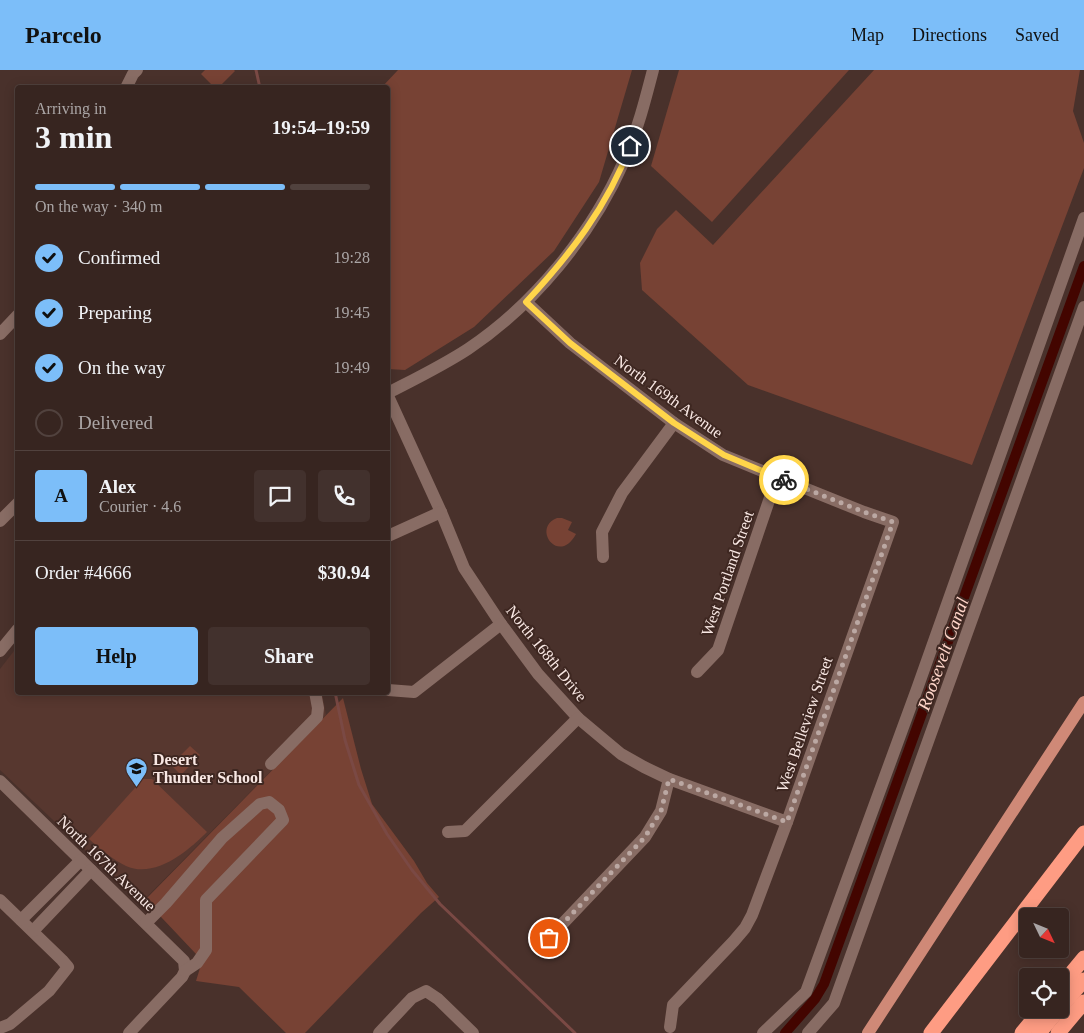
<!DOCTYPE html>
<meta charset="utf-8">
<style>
:root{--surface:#372520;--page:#42312d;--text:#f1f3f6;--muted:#aaa5a5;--line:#51423e;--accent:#7cbef9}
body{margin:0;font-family:Georgia,serif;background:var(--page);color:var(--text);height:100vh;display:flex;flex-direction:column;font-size:19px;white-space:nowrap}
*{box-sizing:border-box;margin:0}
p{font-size:16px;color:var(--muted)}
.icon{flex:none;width:28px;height:28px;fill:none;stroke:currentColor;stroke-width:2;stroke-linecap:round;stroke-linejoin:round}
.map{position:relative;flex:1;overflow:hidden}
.sheet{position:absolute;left:15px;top:15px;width:375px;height:610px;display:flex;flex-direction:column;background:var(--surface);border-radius:5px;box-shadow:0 2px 12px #0003,0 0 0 1px var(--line)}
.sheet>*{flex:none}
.needle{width:32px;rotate:133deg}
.buttons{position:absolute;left:1019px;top:838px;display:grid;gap:10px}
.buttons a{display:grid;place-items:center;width:50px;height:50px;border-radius:5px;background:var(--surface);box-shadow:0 2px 12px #0003,0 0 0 1px var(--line);font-size:25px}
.pin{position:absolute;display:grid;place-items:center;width:42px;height:42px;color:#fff;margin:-21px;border:2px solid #fff;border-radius:50%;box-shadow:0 1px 5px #0007}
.courier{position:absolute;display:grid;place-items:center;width:50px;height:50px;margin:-25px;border:4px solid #ffd54a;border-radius:50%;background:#fff;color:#222;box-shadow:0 1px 6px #0007}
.head em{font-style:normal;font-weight:800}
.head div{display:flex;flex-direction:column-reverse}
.head{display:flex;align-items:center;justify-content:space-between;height:85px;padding:0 20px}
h1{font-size:32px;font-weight:800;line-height:38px}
.bar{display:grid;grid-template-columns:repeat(4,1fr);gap:8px 5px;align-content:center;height:60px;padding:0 20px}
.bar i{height:6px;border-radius:4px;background:var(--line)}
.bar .selected{background:var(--accent)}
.bar p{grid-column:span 4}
.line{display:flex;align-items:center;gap:12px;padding:0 20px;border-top:1px solid var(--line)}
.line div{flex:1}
.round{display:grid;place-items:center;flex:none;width:52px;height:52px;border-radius:5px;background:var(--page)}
ol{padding:0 20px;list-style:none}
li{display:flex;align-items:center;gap:15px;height:55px}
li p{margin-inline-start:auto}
li .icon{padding:5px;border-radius:50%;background:var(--accent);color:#111;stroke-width:4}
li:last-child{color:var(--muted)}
li i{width:28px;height:28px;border:2px solid var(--line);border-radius:50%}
.primary-button{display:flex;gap:10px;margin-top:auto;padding:10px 20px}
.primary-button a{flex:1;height:58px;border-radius:5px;background:var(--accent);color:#111;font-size:20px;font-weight:800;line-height:58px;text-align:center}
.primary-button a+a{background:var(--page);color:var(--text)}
header{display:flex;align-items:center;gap:30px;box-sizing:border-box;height:70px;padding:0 25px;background:var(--accent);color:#111}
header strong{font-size:24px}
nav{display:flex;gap:28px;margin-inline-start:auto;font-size:18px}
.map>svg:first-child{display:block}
</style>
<header>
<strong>Parcelo</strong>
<nav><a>Map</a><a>Directions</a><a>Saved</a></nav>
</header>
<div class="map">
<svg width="1084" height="963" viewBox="0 0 1084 963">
<rect width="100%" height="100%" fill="#49312b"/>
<!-- built -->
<polygon fill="#57372f" points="17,577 18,622 322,623 326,645 141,833 0,700 0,599"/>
<!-- green -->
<g fill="#774234">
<polygon points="205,0 234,0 235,1 219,17 215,18 201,4"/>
<polygon points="398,0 632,0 599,112 554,181 474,257 405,300 388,299 388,18 382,17"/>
<polygon points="679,0 849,0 712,152 651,96"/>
<polygon points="874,0 1080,0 1073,41 1084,73 1084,98 972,395 748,315 642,220 640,193 657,159 676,140 713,175"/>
<path d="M557,448H562L572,452L568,460L576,464C559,496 531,458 557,448Z"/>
<polygon points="343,628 361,699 372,734 414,791 427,813 439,827 421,843 305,963 286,963 239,917 196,911 200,898 196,884 145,830"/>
<polygon points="190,676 200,685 181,705 171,695"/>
<path d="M143,709H152L207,762C188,781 155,809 126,796C112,789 100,779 89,769Z"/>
</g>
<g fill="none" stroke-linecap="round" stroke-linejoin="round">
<!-- stream -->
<g stroke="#7a4944" stroke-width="3">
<polyline points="256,0 260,18"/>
<polyline points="335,622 345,670 359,715 387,764 412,800 440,834 575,963"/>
</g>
<!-- canal -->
<polyline stroke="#430500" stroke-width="10" points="785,963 815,929 824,914 1084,196"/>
<!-- minor -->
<g stroke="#886c64" stroke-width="12">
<polyline points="126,18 133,4 137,0"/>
<polyline points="526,232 570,273 674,353 723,385 777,407 864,442 893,452 787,752 752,845 745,858 734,871 673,935 670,957"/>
<polyline points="0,264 18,245"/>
<path d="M388,323C415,309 442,296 468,279C534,235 592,164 624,91C637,62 645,31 653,0"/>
<polyline points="388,326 441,442 464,498 501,554 538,604 578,648 621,684 644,697 669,709 787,752"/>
<polyline points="0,451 18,433"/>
<polyline points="388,466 441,442"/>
<polyline points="603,487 602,462 622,423 674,353"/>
<polyline points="0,581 18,559"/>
<polyline points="697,602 718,580 777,407"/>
<polyline points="388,620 414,622 501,554"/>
<polyline points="271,694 317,647 318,638 315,622"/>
<polyline points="0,711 184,891 185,901 182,907 129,963"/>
<polyline points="448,762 465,761 578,648"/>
<polyline points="0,830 62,890 68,897 49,921 10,954 0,958"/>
<polyline points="21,850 81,790"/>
<polyline points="146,853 166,833 222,768 260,734 269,732 279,740 283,750 206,830 206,880 197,893 185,901"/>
<polyline points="33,861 91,800"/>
<polyline points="549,868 645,767 661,741 669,709"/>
<polyline points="379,963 412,928 426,921 438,929 473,963"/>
<polyline points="763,963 806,922 917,619 1084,148"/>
<polyline points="808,963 834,933 1084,237"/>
</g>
<!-- major -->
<polyline stroke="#cf8977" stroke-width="12" points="868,963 1084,632"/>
<!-- highway -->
<g stroke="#fe9c83" stroke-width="15">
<polyline points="1060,917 1084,888"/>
<polyline points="1060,938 1084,910"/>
<polyline points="931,963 1084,763"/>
<polyline points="1022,963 1042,939"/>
<polyline points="1039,963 1059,939"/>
<polyline points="1058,963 1084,932"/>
</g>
</g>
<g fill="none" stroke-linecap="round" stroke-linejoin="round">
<!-- done -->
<polyline stroke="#bba8a3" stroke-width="5" stroke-dasharray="0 9" points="549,868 645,767 661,741 669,709 787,752 893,452 864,442 784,410"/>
<!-- route -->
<path stroke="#ffd54a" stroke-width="6" d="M630,76C608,136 569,186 526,232L570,273L674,353L724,385L784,410"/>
</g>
<!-- icons -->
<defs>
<symbol id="school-pin" viewBox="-11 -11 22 30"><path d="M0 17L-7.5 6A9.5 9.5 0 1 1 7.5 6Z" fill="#7cbef9" stroke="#3e2721"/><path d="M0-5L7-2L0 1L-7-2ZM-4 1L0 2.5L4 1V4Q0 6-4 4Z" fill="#111"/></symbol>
</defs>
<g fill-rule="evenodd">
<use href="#school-pin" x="124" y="686" width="25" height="34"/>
</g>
<g text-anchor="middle" stroke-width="4" stroke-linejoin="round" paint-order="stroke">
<!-- street labels -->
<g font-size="16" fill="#f9e8e4" stroke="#3e2721">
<text transform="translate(669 326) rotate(36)" y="6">North 169th Avenue</text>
<text transform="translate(727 503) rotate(-71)" y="6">West Portland Street</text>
<text transform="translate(547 583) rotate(51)" y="6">North 168th Drive</text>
<text transform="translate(804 654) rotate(-71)" y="6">West Belleview Street</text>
<text transform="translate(107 793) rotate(44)" y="6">North 167th Avenue</text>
</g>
<!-- poi labels -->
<g font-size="16" font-weight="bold" fill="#f9e8e4" stroke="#3e2721" text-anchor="start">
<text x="153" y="695">Desert<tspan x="153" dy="18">Thunder School</tspan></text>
</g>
<!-- water labels -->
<g font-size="18" font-style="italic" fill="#ffd5c9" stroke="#3e2721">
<text transform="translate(943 584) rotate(-70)" y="6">Roosevelt Canal</text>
</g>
</g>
</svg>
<div class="buttons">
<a><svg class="needle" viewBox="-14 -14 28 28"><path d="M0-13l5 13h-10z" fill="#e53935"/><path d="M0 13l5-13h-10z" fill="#aaa5a5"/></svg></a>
<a><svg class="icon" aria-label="locate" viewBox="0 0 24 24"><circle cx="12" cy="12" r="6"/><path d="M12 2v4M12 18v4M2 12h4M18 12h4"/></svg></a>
</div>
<div class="pin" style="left:549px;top:868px;background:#ea580c"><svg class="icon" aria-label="bag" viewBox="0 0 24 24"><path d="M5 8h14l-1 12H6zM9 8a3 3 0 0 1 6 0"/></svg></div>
<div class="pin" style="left:630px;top:76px;background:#1f2937"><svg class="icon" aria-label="home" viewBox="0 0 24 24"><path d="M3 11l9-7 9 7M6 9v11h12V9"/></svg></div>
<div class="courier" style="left:784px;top:410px"><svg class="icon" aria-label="bike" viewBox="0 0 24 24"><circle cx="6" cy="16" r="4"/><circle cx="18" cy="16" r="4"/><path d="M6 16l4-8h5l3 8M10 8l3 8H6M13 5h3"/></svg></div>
<section class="sheet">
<div class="head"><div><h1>3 min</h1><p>Arriving in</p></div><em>19:54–19:59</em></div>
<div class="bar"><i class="selected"></i><i class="selected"></i><i class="selected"></i><i></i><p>On the way · 340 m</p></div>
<ol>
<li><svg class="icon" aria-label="check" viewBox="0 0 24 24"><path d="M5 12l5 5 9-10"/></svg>Confirmed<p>19:28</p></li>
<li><svg class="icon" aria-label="check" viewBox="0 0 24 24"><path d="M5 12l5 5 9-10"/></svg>Preparing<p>19:45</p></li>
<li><svg class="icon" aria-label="check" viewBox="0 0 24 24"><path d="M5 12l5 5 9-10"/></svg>On the way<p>19:49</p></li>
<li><i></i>Delivered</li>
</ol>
<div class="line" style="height:90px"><b class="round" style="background:var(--accent);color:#111">A</b><div><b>Alex</b><p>Courier · 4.6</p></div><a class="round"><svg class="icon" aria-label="chat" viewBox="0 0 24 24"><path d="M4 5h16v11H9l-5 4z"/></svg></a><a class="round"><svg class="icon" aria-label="phone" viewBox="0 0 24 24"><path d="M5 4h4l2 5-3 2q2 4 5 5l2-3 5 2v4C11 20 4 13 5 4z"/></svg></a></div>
<div class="line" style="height:65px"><div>Order #4666</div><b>$30.94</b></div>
<div class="primary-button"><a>Help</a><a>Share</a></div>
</section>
</div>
